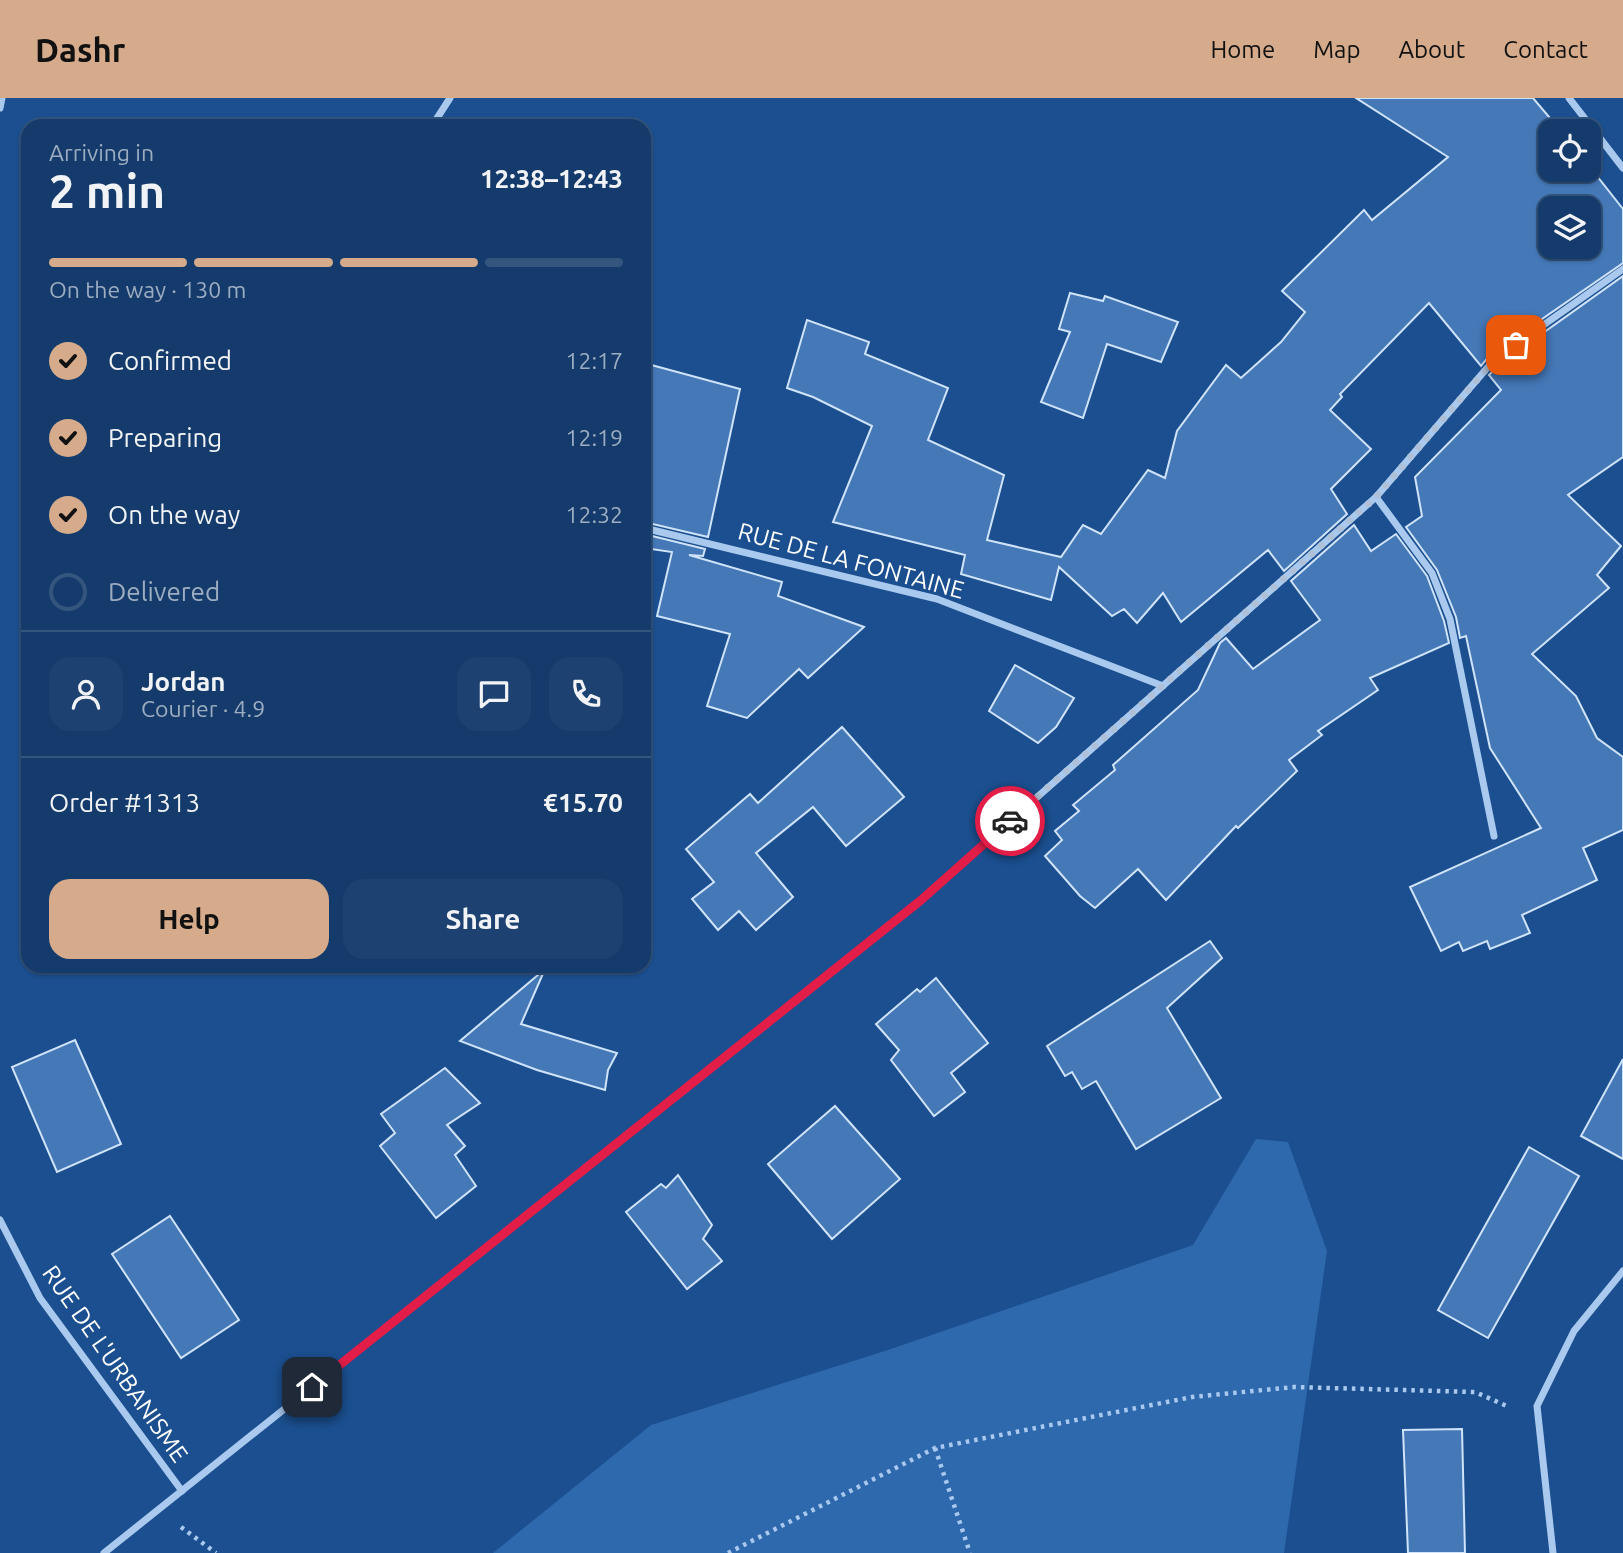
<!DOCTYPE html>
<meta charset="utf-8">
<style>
:root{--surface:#143b6b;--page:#1d4271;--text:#f1f3f6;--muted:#9dadc1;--line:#33557e;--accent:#d6ab8b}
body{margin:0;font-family:Ubuntu,sans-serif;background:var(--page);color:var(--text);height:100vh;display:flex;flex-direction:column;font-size:26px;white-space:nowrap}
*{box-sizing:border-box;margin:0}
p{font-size:23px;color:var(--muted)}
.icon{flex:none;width:38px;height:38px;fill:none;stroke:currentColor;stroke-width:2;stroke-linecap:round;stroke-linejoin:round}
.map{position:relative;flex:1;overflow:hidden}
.panel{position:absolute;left:21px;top:21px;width:630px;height:854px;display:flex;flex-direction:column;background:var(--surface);border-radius:21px;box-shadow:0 2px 5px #0004,0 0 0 2px var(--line)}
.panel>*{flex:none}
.buttons{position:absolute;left:1538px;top:21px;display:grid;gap:14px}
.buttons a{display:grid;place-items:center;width:63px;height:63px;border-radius:14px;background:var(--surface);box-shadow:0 2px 5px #0004,0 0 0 2px var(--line);font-size:35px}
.pin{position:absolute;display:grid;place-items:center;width:60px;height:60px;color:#fff;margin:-30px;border-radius:14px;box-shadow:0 4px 10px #0006}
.courier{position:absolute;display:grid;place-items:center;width:70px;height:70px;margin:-35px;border:5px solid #e11d48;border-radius:50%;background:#fff;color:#222;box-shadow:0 2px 9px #0007}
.head em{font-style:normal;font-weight:700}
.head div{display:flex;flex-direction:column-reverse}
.head{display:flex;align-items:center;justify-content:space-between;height:119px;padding:0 28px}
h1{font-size:46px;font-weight:700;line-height:52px}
.bar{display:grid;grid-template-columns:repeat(4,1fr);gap:10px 7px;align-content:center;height:84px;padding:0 28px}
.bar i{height:9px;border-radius:5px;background:var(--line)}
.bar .selected{background:var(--accent)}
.bar p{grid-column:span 4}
.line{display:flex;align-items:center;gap:18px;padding:0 28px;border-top:2px solid var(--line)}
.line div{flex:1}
.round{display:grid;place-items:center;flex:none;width:74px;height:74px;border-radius:21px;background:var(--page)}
ol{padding:0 28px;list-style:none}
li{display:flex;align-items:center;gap:21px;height:77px}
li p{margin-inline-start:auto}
li .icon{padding:7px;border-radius:50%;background:var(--accent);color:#111;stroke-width:4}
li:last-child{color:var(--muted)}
li i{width:38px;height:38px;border:4px solid var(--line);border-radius:50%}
.cta{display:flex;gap:14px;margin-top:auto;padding:14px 28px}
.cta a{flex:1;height:80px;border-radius:21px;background:var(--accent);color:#111;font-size:28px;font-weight:700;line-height:80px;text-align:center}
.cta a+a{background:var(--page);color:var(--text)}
header{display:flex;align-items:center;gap:42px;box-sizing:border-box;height:98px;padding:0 35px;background:var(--accent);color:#111}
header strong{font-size:33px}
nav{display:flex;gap:38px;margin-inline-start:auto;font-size:24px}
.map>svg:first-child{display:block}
</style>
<header>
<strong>Dashr</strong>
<nav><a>Home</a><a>Map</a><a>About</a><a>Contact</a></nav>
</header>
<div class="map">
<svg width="1623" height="1455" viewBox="0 0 1623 1455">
<rect width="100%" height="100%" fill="#1b4f8f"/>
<!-- green -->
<polygon fill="#2e69ad" points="1256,1041 1288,1044 1327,1153 1284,1455 493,1455 651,1327 888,1252 1193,1147"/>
<!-- building -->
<g fill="#4478b7" stroke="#cfe3fa" stroke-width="2" fill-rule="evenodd">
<path d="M1356,0H1533L1561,33H1550V72H1589V68L1623,111V165L1490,257L1481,268L1429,205L1340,296L1342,299L1330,312L1371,351L1331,391L1347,416L1284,473L1268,452L1181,524L1163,495L1137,525L1124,511L1112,518L1059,469L1051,502L961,476L965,457L833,424L872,328L813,299L787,290L807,222L869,244L865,256L948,290L928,342L1004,377L987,442L1061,459L1083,427L1101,436L1148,372L1165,380L1177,333L1226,267L1241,280L1281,244L1305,214L1282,193L1364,112L1372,122L1448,59ZM1550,110H1589V149H1550Z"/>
<polygon points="1623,178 1623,359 1568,397 1621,448 1597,477 1609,490 1532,556 1576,598 1597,640 1623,659 1623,732 1583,750 1597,782 1522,817 1530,835 1490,851 1487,843 1463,853 1459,844 1441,853 1410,789 1541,730 1490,650 1466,538 1460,540 1456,519 1437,472 1406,429 1422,418 1415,379 1501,292 1489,277 1498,267"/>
<polygon points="1070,195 1103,203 1105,198 1178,224 1161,264 1107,246 1083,320 1041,304 1070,234 1059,231"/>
<polygon points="644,265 740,291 708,439 644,424"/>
<polygon points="1354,427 1371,453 1396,436 1427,478 1444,523 1449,545 1370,580 1378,592 1318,633 1322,637 1289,662 1297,673 1238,730 1236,728 1166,802 1138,771 1095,810 1080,798 1045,758 1062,742 1055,733 1079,713 1073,707 1115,672 1113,667 1198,592 1220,545 1226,540 1253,571 1320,522 1291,483"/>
<polygon points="644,436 705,451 703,458 689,457 782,484 778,498 864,529 808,580 799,571 747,620 707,608 730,536 657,518 672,454 644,450"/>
<polygon points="1015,567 1074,600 1056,629 1038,645 989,613"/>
<polygon points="842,629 904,699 846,748 813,709 756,755 793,799 756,832 739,813 718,832 692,801 714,784 686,751 750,696 758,705"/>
<polygon points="1210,843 1222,860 1167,910 1221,1000 1136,1051 1096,983 1082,991 1072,974 1065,978 1047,948"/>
<polygon points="545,871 521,926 617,955 608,972 605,992 537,972 460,943"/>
<polygon points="936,880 988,945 951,975 965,994 934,1018 891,962 899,952 876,926 917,891 920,894"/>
<polygon points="75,942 121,1046 57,1074 12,969"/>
<polygon points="1623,961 1623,1061 1581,1038"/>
<polygon points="445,970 480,1005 447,1027 465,1048 455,1057 476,1088 436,1120 380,1048 395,1035 381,1016"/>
<polygon points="835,1008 900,1081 832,1141 768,1066"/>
<polygon points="1529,1049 1579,1078 1488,1240 1438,1212"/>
<polygon points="678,1077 712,1127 703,1141 722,1163 687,1191 626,1114 661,1086 666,1090"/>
<polygon points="170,1118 239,1222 181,1260 112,1156"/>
<polygon points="1462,1331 1465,1455 1408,1455 1403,1332"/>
</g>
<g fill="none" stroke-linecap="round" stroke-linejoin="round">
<!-- path -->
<g stroke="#a9c9ee" stroke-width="4.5" stroke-dasharray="3.5 5" stroke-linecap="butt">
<polyline points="935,1350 970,1455"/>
<polyline points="181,1429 216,1455"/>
<polyline points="728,1455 935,1350 1192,1299 1294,1289 1475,1294 1509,1309"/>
</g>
<!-- street -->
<g stroke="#a9c9ee" stroke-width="7">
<polyline points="1569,0 1623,70"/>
<polyline points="0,10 2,0"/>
<polyline points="432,28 450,0"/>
<polyline points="1376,399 1432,475 1450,521 1494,738"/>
<polyline points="644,430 937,501 1163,588"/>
<polyline points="0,1122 40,1200 182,1393"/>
<polyline points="104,1455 920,803 1376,399 1494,262 1623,171"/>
<polyline points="1553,1455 1537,1308 1574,1233 1623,1173"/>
</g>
</g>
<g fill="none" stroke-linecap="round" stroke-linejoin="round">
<!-- done -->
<polyline stroke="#afc1d8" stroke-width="7" stroke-dasharray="0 12.6" points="1010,723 1376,399 1494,262 1516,247"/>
<!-- route -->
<polyline stroke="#e11d48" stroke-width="9" points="312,1289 920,803 1010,723"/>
</g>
<g text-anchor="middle" stroke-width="5" stroke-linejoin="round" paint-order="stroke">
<!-- street labels -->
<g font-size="24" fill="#fff" stroke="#1b4f8f">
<text transform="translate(851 463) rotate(15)" y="8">RUE DE LA FONTAINE</text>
<text transform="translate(115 1266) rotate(55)" y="8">RUE DE L'URBANISME</text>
</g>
</g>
</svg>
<div class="buttons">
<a><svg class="icon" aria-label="locate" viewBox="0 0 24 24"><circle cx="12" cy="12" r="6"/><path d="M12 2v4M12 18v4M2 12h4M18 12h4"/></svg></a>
<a><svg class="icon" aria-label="layers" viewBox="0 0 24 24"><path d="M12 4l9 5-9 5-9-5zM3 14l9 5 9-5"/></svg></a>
</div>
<div class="pin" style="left:1516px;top:247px;background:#ea580c"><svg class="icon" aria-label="bag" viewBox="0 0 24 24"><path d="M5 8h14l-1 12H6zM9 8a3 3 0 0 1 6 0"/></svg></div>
<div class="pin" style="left:312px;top:1289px;background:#1f2937"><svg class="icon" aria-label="home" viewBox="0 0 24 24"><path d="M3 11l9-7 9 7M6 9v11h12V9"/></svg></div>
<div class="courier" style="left:1010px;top:723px"><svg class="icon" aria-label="car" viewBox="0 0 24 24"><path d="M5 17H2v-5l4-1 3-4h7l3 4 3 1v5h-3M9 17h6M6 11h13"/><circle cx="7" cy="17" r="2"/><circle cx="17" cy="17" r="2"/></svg></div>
<section class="panel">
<div class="head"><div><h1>2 min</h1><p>Arriving in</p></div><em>12:38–12:43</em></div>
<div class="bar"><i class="selected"></i><i class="selected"></i><i class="selected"></i><i></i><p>On the way · 130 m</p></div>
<ol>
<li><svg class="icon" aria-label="check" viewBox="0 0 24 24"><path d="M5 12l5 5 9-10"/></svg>Confirmed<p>12:17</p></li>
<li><svg class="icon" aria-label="check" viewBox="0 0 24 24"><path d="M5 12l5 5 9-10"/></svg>Preparing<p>12:19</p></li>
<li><svg class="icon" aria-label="check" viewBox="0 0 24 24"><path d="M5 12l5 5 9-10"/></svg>On the way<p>12:32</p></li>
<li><i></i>Delivered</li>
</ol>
<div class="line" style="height:126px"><a class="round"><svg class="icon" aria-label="person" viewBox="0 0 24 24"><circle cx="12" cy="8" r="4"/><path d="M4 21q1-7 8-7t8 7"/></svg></a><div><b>Jordan</b><p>Courier · 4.9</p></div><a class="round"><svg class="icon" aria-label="chat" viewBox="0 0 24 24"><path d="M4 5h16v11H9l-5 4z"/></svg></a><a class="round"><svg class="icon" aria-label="phone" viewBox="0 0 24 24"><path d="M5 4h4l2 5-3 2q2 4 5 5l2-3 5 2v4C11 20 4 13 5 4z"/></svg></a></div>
<div class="line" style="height:91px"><div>Order #1313</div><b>€15.70</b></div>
<div class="cta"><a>Help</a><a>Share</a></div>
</section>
</div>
